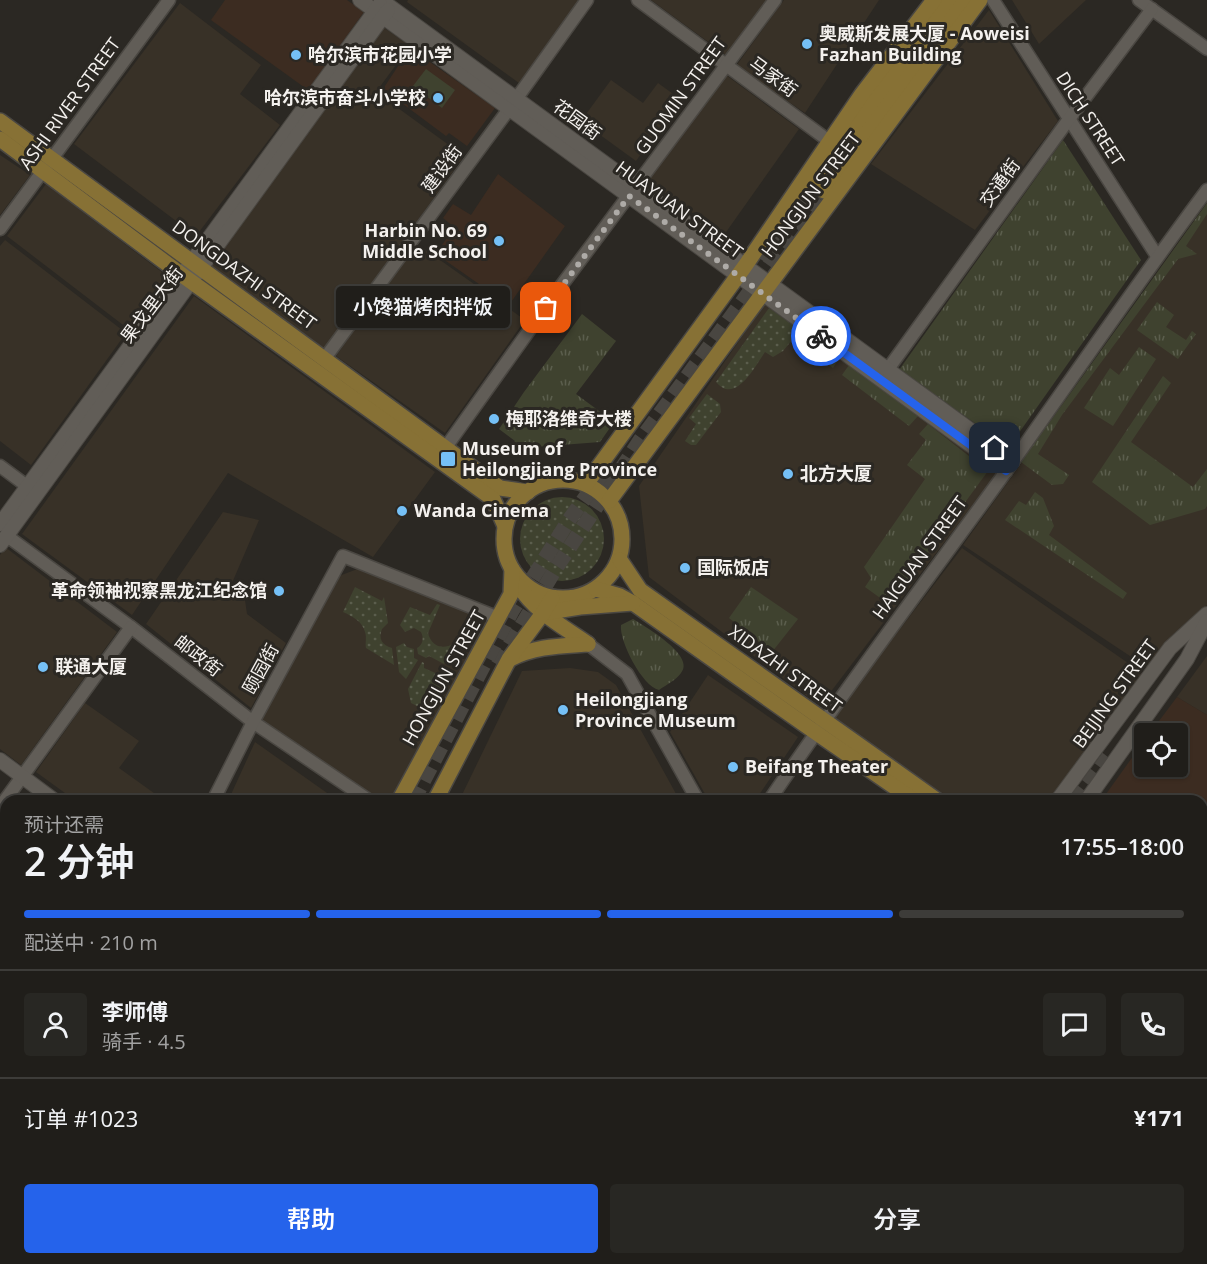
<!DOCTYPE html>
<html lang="zh">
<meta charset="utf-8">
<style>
:root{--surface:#201e1a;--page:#282723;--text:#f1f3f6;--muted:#a2a2a2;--line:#3d3c39;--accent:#2563eb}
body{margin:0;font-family:"Open Sans","Noto Sans SC",sans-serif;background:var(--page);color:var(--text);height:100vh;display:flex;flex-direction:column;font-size:22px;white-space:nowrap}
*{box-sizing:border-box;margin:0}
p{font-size:20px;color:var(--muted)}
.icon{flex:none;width:33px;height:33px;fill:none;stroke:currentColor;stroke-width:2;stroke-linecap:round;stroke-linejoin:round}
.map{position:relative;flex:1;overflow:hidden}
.sheet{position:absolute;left:0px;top:795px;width:1208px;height:470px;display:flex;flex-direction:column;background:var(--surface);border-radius:18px 18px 0 0;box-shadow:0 2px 4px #0004,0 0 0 2px var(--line)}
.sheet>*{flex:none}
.controls{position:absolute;left:1134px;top:723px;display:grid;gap:12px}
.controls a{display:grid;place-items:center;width:54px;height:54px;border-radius:6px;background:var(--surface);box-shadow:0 2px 4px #0004,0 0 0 2px var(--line);font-size:30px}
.pin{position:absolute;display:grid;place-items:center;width:51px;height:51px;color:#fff;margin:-26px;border-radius:12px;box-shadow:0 3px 9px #0006}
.courier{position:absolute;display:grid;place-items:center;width:60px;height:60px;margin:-30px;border:4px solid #2563eb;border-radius:50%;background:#fff;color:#222;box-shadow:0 2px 8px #0007}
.bubble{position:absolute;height:42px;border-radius:6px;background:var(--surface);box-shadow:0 2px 4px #0004,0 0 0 2px var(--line);font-size:20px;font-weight:600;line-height:42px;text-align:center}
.head em{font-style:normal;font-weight:600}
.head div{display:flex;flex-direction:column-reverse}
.head{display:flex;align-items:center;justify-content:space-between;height:102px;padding:0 24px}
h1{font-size:39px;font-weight:600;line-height:45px}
.bar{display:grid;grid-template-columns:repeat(4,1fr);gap:9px 6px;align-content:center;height:72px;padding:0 24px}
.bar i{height:8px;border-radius:4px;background:var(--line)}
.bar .selected{background:var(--accent)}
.bar p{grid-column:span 4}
.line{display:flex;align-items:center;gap:15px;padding:0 24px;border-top:2px solid var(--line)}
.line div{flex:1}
.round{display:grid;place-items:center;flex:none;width:63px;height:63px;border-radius:6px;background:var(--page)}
.primary-button{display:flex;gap:12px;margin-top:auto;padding:12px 24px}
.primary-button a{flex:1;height:69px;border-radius:6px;background:var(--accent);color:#fff;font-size:24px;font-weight:600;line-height:69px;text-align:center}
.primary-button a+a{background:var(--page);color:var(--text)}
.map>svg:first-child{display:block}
</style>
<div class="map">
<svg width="1207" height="1264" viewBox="0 0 1207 1264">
<defs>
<pattern id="grass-dots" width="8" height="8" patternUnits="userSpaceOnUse" patternTransform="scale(1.5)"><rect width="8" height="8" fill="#3f422f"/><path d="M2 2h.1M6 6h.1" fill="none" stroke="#5b5e4d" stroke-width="1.8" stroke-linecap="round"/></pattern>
<pattern id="park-tufts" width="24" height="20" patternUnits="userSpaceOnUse" patternTransform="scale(1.5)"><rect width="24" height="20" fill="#3f422f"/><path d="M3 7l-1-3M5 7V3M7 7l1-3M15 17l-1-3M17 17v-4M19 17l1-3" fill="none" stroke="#5b5e4d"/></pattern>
</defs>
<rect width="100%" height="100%" fill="#2b2823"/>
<!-- built -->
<g fill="#383127">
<polygon points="408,0 579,0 519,83 407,2"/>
<polygon points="651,0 768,0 726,55"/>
<polygon points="784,0 879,0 805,113 736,66"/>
<polygon points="1012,0 1086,0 1039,44"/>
<polygon points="180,3 261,65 240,94 280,125 196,236 74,144"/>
<polygon points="989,10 1058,121 975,230 871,164"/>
<polygon points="383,27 410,46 376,92 464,156 325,349 211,266"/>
<polygon points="726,75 799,129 724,235 647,181"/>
<polygon points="611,80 643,103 658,83 680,99 636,161 581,121"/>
<polygon points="0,155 30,175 0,215"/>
<polygon points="46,184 167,276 127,328 7,236"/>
<polygon points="1207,203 1207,605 1157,674 963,545"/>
<polygon points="5,240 126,333 31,465 0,441 0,246"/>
<polygon points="416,243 525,320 445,433 336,356"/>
<polygon points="194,296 435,472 373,557 228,473 132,615 22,534"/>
<polygon points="765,303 997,473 820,706 649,577 639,486"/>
<polygon points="223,512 259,520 232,583 244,593 247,614 286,643 251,708 146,624"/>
<polygon points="5,547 117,632 21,765 0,749 0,555"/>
<polygon points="962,548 1144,674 1051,801 946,801 832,718"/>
<polygon points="360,568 488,619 390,801 382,801 261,720 339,576"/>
<polygon points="1207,656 1207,715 1177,697"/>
<polygon points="570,668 598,672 616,685 680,801 459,801 522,671"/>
<polygon points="708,675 798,737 755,801 709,801 670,732"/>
<polygon points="85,703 139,741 119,768 165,801 76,801 36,772"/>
<polygon points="255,742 337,800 337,801 228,801"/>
<polygon points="0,997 6,1000 6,1180 0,1192"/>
<polygon points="1202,1034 1207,1038 1207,1158 1202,1154"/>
<polygon points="220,1258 340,1258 348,1264 217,1264"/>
</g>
<!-- education -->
<g fill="#3c2c21">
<polygon points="225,0 347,0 364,12 308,90 211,20"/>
<polygon points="410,48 495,108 467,146 449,133 446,136 383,89"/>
<polygon points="498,174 565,226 509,305 436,254 454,227 443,218 453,204 471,215"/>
<polygon points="1177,697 1207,715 1207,916 1202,924 1202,801 1101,801 1144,741 1144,766 1178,766 1178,734 1150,733"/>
<polygon points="6,871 6,989 0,986 0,880"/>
</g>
<!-- grass -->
<g fill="url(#grass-dots)">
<path d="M769,308L839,358L833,368L793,339L783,351L773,357L765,352C754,368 735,405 716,382Z"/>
<polygon points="707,394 720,404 721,412 696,445 691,445 685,441 696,424 689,418"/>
<circle cx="562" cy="539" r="42"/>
<path d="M355,587L382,601L384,597L388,623L382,629C378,639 382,645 392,648L394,665L366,648C365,643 367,637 365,632C363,622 352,616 343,612Z"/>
<path d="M437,604L440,605L428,633C431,646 443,651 454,643L444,664L429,656L426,658L418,654L417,648C423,645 424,638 421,632L414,628L405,632L400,625L410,607L430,615Z"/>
<polygon points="404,643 407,647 414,649 414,658 418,660 406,679 399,672 396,647"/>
<polygon points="422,662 424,663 424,668 442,676 444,673 447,675 427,711 411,703 408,689"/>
</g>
<!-- park -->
<g fill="url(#park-tufts)">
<polygon points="1063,140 1141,260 1009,447 899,370"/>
<polygon points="1207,203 1207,214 1186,246 1197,254 1178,259 1062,415 1038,454 1069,475 1063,484 1052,485 1021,462"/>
<polygon points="1157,302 1174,315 1166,327 1186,340 1192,331 1196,334 1178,359 1137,330"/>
<polygon points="582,314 616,341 576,394 614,422 600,442 509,449 515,441 499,429 524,392"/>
<polygon points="1139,347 1156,359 1113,426 1084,408 1110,368 1119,375"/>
<polygon points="849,365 918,416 909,426 842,375"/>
<polygon points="1163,376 1171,383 1131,442 1193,487 1207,469 1207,506 1205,509 1150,525 1092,482"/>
<polygon points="928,424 988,471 890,605 865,587 871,578 864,567 925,479 907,465 926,440 919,434"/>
<polygon points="1035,492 1043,498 1054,526 1049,535 1127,593 1123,599 1005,520 1019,501 1026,505"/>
<polygon points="751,587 798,619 772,652 729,618"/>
<path d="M633,619C646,627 696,656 681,673C676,680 666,685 659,690C642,686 619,641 621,625Z"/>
</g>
<!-- garden -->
<polygon fill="#3f422f" points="426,69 455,90 442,108 413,86"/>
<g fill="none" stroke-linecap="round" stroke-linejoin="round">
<!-- secondary-tunnel -->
<polyline stroke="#494641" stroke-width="14" stroke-dasharray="14 7" stroke-linecap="butt" points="1075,801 1108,757"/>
<!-- primary-tunnel -->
<g stroke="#494641" stroke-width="15" stroke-dasharray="15 8" stroke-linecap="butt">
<polyline points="759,258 813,183"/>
<polyline points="498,665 556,568 641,439 824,191"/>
<polyline points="413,801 512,611 569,520 602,474"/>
</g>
<defs>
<polyline id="minor" points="111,1258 122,1264"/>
<g id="tertiary">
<polyline points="638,0 829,141"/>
<polyline points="993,0 1157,256"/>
<polyline points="1139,0 1207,49"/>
<polyline points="0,229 169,0"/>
<polyline points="325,358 509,109 587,0"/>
<polyline points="883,376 1069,119 1152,9"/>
<polyline points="446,447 558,290 775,0"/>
<polyline points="0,466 35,492"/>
<polyline points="7,536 131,627 253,722 370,801"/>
<polyline points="588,644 627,674 698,801"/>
<polyline points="213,801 253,722 343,556 499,618"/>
<path d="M769,801C845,688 927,581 1007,470C1073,377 1138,282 1207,190"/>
<polyline points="0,807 131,627"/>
<polyline points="0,986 6,989"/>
<polyline points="0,1231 6,1218"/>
<polyline points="1202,1251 1207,1243"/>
<polyline points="360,1258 368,1264"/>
<polyline points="934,1258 938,1264"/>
<polyline points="1079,1258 1086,1264"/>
<polyline points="508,1264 511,1258"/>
<polyline points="1192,1264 1196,1258"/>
</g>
<g id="secondary">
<polyline points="360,0 1006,471"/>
<polyline points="381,0 1013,461"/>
<polyline points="0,524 380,4"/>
<polyline points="0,545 388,10"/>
<polyline points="0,760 55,801"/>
<polyline points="1057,801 1170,648 1207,614"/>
<polyline points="1086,801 1187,659 1207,621"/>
<polyline points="1202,934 1207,926"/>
<polyline points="1202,960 1207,952"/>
<polyline points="667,1258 675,1264"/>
<polyline points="684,1258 692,1264"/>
<polyline points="769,1264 772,1258"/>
</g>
<g id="primary">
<polyline points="0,121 500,488 528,492"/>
<polyline points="0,139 182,275 493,499 505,526"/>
<polyline points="813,183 950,0"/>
<polyline points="824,191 966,0"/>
<circle cx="563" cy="539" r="59"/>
<polyline points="586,484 745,266 862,94 934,0"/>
<polyline points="609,501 980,0"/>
<polyline points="620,560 640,590 938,801"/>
<path d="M519,586C535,612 564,627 588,644"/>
<polyline points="596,589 620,596 633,603 815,732 915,801"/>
<polyline points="543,613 580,607 633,603"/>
<path d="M510,659C535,646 561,646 588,644"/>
<polyline points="399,801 511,594 512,569"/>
<polyline points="435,801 509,659 543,613 552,598"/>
<polyline points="1202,947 1207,939"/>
<polyline points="1202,999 1207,1003"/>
<polyline points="1202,1014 1207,1018"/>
<polyline points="174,1264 178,1258"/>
<polyline points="197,1264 199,1258"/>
<polyline points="963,1264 967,1258"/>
</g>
</defs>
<!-- minor casing -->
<use href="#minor" stroke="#4a4742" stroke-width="12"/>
<!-- tertiary casing -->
<use href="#tertiary" stroke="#4a4742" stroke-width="15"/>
<!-- secondary casing -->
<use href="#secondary" stroke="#4a4742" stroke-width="16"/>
<!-- primary casing -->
<use href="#primary" stroke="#4a4742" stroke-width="18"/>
<!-- minor -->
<use href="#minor" stroke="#615d57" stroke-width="9"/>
<!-- tertiary -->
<use href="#tertiary" stroke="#615d57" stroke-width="12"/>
<!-- secondary -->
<use href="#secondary" stroke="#615d57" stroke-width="14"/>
<!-- primary -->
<use href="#primary" stroke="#877135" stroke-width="15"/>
</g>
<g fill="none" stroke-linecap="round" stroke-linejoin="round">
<!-- done -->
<polyline stroke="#aeaba7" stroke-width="6" stroke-dasharray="0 10.8" points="546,308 629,196 821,336"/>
<!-- route -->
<polyline stroke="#2563eb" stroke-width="8" points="821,336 1006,471 1013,461 995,448"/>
</g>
<!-- markers -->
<g fill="#75c0f6" stroke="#2b2823" stroke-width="2">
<circle cx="807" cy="44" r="6"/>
<circle cx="296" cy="55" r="6"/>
<circle cx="438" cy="98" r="6"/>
<circle cx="499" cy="241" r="6"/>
<circle cx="494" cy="419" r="6"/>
<rect x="440" y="451" width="16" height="16" rx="3"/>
<circle cx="788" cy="474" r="6"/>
<circle cx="402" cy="511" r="6"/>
<circle cx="685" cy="568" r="6"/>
<circle cx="279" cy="591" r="6"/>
<circle cx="43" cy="667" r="6"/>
<circle cx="563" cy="710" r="6"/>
<circle cx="733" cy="767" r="6"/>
</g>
<g text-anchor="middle" stroke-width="6" stroke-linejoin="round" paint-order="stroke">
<!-- poi labels -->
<g font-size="18" font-weight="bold" fill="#f4f1ee" stroke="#2b2823" text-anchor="start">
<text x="819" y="40">奥威斯发展大厦 - Aoweisi<tspan x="819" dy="21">Fazhan Building</tspan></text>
<text x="308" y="61">哈尔滨市花园小学</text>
<text x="426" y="104" text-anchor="end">哈尔滨市奋斗小学校</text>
<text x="487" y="237" text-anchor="end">Harbin No. 69<tspan x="487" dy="21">Middle School</tspan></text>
<text x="506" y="425">梅耶洛维奇大楼</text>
<text x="462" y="455">Museum of<tspan x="462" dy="21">Heilongjiang Province</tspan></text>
<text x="800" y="480">北方大厦</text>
<text x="414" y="517">Wanda Cinema</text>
<text x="697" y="574">国际饭店</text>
<text x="267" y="597" text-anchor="end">革命领袖视察黑龙江纪念馆</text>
<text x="55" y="673">联通大厦</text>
<text x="575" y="706">Heilongjiang<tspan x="575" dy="21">Province Museum</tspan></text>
<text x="745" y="773">Beifang Theater</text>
</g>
<!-- street labels -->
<g font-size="18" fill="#f4f1ee" stroke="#2b2823">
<text transform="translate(773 77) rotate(36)" y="6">马家街</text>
<text transform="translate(681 96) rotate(-54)" y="6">GUOMIN STREET</text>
<text transform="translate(70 104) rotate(-54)" y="6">ASHI RIVER STREET</text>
<text transform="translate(1090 119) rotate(57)" y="6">DICH STREET</text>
<text transform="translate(577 120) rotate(36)" y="6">花园街</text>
<text transform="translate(442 169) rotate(-54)" y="6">建设街</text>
<text transform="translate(1000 183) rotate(-54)" y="6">交通街</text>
<text transform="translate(811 195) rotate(-53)" y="6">HONGJUN STREET</text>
<text transform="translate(679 210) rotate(36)" y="6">HUAYUAN STREET</text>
<text transform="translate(244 275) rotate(36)" y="6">DONGDAZHI STREET</text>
<text transform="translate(152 305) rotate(-53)" y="6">果戈里大街</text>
<text transform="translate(920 558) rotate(-54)" y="6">HAIGUAN STREET</text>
<text transform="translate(198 656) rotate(38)" y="6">邮政街</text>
<text transform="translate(261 669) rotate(-61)" y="6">颐园街</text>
<text transform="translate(785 669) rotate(36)" y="6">XIDAZHI STREET</text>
<text transform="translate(444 678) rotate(-61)" y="6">HONGJUN STREET</text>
<text transform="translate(1115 694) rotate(-54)" y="6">BEIJING STREET</text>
</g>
</g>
</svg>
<div class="controls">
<a><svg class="icon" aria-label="locate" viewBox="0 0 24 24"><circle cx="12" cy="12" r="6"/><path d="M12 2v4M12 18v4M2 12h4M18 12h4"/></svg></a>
</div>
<div class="pin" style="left:546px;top:308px;background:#ea580c"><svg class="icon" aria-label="bag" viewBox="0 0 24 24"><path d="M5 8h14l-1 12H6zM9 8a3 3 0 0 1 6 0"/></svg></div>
<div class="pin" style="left:995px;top:448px;background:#1f2937"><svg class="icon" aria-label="home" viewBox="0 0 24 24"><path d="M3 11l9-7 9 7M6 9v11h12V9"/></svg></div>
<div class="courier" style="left:821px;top:336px"><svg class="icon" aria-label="bike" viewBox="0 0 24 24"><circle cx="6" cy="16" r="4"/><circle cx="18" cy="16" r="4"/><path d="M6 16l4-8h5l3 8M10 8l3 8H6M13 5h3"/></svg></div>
<div class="bubble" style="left:336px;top:286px;width:174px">小馋猫烤肉拌饭</div>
<section class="sheet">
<div class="head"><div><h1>2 分钟</h1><p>预计还需</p></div><em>17:55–18:00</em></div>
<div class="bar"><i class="selected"></i><i class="selected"></i><i class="selected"></i><i></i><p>配送中 · 210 m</p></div>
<div class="line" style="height:108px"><a class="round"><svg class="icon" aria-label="person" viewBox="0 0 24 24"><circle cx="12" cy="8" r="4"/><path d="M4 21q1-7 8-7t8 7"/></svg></a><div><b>李师傅</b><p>骑手 · 4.5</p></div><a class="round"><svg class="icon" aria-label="chat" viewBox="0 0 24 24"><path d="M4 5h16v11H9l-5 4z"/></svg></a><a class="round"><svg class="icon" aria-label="phone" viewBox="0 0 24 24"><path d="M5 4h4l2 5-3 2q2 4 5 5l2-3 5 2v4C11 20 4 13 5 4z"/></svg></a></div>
<div class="line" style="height:78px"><div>订单 #1023</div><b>¥171</b></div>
<div class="primary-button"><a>帮助</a><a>分享</a></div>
</section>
</div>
